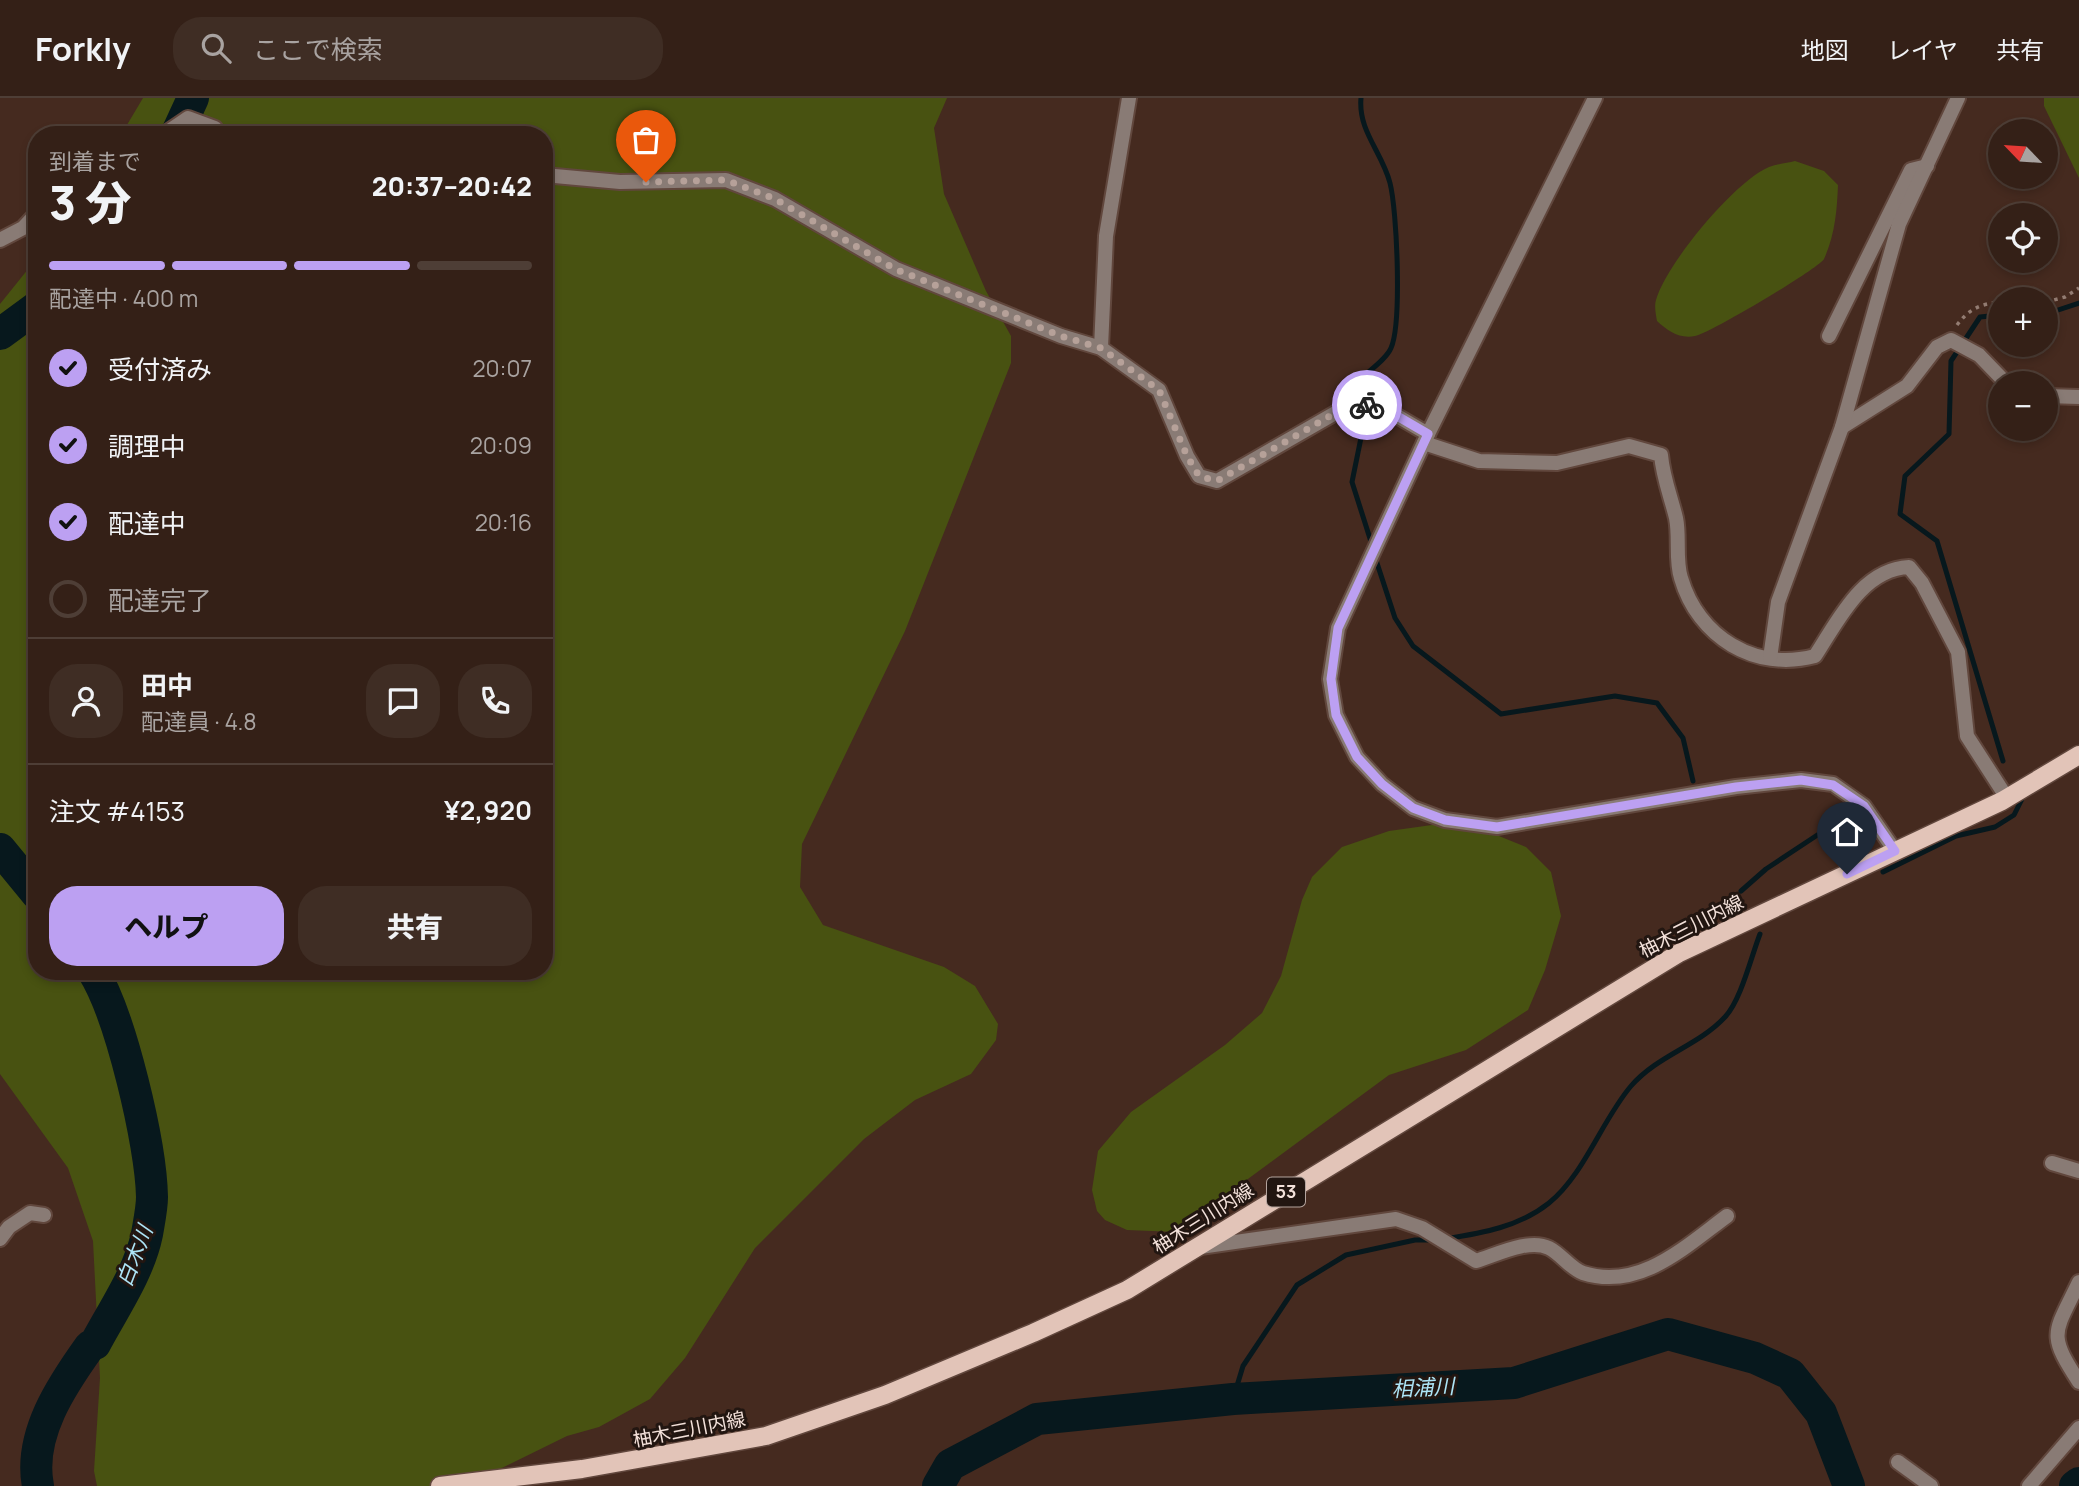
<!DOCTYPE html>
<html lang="ja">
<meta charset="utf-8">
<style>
:root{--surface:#342017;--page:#3f2d24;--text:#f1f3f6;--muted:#a9a3a1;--line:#4e3e36;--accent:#bca0f2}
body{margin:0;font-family:Manrope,"Noto Sans JP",sans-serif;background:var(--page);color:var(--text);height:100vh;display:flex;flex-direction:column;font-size:26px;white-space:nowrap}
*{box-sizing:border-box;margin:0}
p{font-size:23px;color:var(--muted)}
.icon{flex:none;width:38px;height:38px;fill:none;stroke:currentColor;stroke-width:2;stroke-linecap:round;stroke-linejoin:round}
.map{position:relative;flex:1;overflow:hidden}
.drawer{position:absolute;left:28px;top:28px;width:525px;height:854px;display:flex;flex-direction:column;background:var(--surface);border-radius:28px;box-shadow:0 4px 10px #0003,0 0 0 2px var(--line)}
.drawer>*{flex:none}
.needle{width:46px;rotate:295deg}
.buttons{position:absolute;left:1988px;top:21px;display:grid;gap:14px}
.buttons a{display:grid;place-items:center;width:70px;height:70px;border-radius:50%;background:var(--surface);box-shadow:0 4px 10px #0003,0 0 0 2px var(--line);font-size:35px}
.pin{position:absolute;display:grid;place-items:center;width:60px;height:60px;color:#fff;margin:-72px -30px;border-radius:50% 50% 50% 0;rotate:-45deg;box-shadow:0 0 7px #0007}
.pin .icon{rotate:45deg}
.courier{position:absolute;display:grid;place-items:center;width:70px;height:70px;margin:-35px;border:5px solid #bca0f2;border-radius:50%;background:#fff;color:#222;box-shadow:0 2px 9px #0007}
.headline em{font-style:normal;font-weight:800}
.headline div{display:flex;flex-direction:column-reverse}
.headline{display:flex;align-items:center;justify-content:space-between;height:119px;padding:0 21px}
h1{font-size:46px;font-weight:800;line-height:52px}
.bar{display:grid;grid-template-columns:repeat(4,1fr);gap:10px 7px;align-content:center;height:84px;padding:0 21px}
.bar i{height:9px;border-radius:5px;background:var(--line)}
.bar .current{background:var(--accent)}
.bar p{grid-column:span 4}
.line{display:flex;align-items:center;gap:18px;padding:0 21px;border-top:2px solid var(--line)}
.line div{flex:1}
.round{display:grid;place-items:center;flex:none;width:74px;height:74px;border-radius:28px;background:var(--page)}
ol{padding:0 21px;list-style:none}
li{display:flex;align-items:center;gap:21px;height:77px}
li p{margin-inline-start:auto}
li .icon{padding:7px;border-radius:50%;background:var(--accent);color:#111;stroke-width:4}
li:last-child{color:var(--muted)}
li i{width:38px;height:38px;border:4px solid var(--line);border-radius:50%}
.action{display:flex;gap:14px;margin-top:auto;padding:14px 21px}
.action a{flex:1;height:80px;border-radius:28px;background:var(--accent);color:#111;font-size:28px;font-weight:800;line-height:80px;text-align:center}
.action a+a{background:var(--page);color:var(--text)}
header{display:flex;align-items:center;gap:42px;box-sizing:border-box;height:98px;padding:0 35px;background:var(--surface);border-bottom:2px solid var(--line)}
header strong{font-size:33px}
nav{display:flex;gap:38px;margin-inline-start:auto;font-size:24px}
.search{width:490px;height:63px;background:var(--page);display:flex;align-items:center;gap:18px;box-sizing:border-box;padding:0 24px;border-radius:28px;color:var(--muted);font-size:26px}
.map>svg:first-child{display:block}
</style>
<header>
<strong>Forkly</strong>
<div class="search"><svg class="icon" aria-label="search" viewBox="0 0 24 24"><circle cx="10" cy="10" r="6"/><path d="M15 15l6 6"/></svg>ここで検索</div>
<nav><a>地図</a><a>レイヤ</a><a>共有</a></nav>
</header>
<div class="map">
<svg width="2079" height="1388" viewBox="0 0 2079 1388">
<rect width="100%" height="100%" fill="#452a1f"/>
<!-- green -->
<g fill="#485211">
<polygon points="143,0 947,0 934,30 944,96 986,193 1011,238 1011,265 905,533 802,746 800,789 823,827 944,869 975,888 998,926 996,942 971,976 915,1002 864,1041 755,1150 685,1260 650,1301 599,1329 567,1338 465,1388 97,1388 94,1373 100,1280 93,1143 68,1070 0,976 0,206 37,160 37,873 544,873 544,37 121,37"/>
<polygon points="2044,0 2079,0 2079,80 2044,8"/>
<path d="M1795,63L1824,73L1838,87C1837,112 1835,137 1824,161C1818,171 1709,236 1695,238C1679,241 1668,233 1657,223C1656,217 1654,208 1656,202C1666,166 1735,83 1769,69C1777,66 1787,65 1795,63Z"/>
<polygon points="1439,726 1494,736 1526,749 1551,774 1561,818 1545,872 1528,912 1466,952 1389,977 1176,1134 1127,1132 1105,1122 1097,1113 1092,1092 1098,1053 1131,1014 1225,947 1262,915 1281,878 1302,802 1312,779 1342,749 1389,733"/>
</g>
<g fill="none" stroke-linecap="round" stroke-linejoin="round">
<!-- stream -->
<g stroke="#07181d" stroke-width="5">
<path d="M1361,0C1358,33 1382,54 1390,85C1397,112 1402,225 1391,250C1386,262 1367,274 1357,284L1363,330L1352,384L1373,450"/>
<polyline points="2046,216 2079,205"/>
<polyline points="2000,217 1980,219 1951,263 1949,336 1905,378 1900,416 1937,443 2003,663"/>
<polyline points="1375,459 1395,520 1413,548 1501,616 1615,598 1657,605 1683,640 1693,683"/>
<polyline points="1883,774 1956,738 1995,729 2014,717 2022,701"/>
<polyline points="1741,793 1766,771 1828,730"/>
<path d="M1445,1141C1482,1135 1519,1129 1549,1105C1584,1077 1602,1022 1631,988C1658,957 1698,948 1725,919C1741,902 1751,859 1760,836"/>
<polyline points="1233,1301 1243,1268 1297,1187 1346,1157 1415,1142 1432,1142"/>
</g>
<!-- river -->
<g stroke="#07181d" stroke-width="32">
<polyline points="176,37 193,0"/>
<polyline points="0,236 37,209"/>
<polyline points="0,751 37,796"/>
<path d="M38,1388C28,1337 62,1287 90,1248L95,1246C113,1212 139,1175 147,1136C149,1124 152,1110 152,1099C151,1046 121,918 93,873"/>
<polyline points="938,1388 950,1367 1037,1321 1233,1301 1514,1285 1668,1236 1755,1260 1790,1276 1821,1315 1849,1388"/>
<polyline points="2075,1388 2079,1385"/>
</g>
<defs>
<g id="minor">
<polyline points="163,37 188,20 215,30 219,37"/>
<polyline points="544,77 620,84 726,82 775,101 896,171 1061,238 1101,250 1159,292 1187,358 1199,378 1217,383 1351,306 1380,308 1428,336"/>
<polyline points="0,142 23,130 37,115"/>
<polyline points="1829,238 1911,72 1927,68"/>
<polyline points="1101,250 1106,138 1129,0"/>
<polyline points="2046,298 2079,299"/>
<polyline points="1842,329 1907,288 1937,249 1951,242 1979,257 2006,285"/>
<path d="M1424,345L1479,363L1557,365L1629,348L1661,357C1663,380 1671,399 1676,420C1680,439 1675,461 1681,480C1698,539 1755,574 1815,558C1838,523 1862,471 1909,469L1922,485L1958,554L1967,638L2007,700"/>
<polyline points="1770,560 1778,504 1842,329 1899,126 1958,0"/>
<polyline points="2052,1065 2079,1073"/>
<polyline points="0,1141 9,1129 30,1115 44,1117"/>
<path d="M1200,1149L1396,1121L1422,1130L1476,1163C1496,1157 1529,1140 1549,1150C1561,1156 1571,1171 1583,1175C1640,1193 1686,1148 1727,1118"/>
<path d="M2079,1184C2054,1236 2047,1235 2079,1284"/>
<polyline points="1898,1364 1931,1388"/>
<polyline points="2029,1388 2079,1330"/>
</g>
<polyline id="tertiary" points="1595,0 1428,336 1338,530 1330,581 1336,617 1357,659 1382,686 1413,710 1445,722 1497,729 1736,689 1801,682 1833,686 1864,708 1895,753"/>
<polyline id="primary" points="440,1388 582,1371 766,1338 885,1297 1033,1235 1127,1192 1679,855 2002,703 2079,657"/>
</defs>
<!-- minor casing -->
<use href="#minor" stroke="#61473d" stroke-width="18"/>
<!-- tertiary casing -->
<use href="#tertiary" stroke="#61473d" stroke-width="18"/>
<!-- primary casing -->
<use href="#primary" stroke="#61473d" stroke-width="21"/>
<!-- path -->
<g stroke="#937c72" stroke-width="3.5" stroke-dasharray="3.5 5" stroke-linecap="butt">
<polyline points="2046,204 2065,199 2079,190"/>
<path d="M1957,227C1969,211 1980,206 2000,204"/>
</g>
<!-- minor -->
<use href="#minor" stroke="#897b75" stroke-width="14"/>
<!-- tertiary -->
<use href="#tertiary" stroke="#897b75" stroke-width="14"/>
<!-- primary -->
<use href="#primary" stroke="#e2c4b8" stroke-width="18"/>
</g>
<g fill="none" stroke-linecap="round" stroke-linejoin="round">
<!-- done -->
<polyline stroke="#b6a199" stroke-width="7" stroke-dasharray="0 12.6" points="646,84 726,82 775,101 895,171 1061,238 1101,250 1159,292 1187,358 1199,378 1217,383 1351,306 1367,307"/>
<!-- route -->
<polyline stroke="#bca0f2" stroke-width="9" points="1367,307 1380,308 1428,336 1338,530 1331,581 1336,617 1357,659 1382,686 1413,710 1445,722 1497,729 1736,689 1801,682 1833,687 1864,708 1895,753 1847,776"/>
</g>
<g text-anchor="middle" stroke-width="6" stroke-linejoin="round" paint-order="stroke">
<!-- shield labels -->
<rect fill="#221611" stroke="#b4a49e" stroke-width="2" x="1267" y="1079.5" width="38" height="29" rx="5"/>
<g font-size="18" font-weight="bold" fill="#f3e1da">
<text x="1286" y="1100">53</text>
</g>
<!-- street labels -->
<g font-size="19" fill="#f3e1da" stroke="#221611">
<text transform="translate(1691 828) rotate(-27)" y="7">柚木三川内線</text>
<text transform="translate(1203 1120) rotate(-32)" y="7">柚木三川内線</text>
<text transform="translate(689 1331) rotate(-11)" y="7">柚木三川内線</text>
</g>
<!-- water labels -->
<g font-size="21" font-style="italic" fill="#ade4f6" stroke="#221611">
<text transform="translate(135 1158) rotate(-69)" y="7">白木川</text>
<text transform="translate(1423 1290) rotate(-3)" y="7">相浦川</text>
</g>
</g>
</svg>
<div class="buttons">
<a><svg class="needle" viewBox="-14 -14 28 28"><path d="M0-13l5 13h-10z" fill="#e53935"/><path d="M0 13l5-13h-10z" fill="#a9a3a1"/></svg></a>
<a><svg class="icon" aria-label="locate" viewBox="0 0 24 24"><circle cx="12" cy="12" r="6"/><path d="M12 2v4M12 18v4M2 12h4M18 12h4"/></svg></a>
<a>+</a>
<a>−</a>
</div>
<div class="pin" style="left:646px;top:84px;background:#ea580c"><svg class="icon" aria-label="bag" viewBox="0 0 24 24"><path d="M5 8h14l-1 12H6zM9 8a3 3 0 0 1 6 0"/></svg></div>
<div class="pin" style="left:1847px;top:776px;background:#1f2937"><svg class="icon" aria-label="home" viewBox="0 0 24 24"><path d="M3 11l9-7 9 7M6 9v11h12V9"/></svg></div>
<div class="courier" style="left:1367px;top:307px"><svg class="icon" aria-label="bike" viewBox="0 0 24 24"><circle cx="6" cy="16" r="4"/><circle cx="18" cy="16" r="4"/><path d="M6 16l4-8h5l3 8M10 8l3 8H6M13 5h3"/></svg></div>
<section class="drawer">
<div class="headline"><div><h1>3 分</h1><p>到着まで</p></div><em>20:37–20:42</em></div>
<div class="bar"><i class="current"></i><i class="current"></i><i class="current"></i><i></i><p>配達中 · 400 m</p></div>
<ol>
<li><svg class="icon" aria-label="check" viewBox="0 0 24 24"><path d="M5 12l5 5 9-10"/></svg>受付済み<p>20:07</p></li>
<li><svg class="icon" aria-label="check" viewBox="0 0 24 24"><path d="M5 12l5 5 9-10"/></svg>調理中<p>20:09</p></li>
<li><svg class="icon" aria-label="check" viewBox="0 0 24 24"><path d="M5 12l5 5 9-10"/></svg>配達中<p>20:16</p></li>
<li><i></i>配達完了</li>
</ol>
<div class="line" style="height:126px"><a class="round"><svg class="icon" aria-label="person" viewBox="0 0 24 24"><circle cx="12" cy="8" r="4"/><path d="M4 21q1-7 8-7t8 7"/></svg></a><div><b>田中</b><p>配達員 · 4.8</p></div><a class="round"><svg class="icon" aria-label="chat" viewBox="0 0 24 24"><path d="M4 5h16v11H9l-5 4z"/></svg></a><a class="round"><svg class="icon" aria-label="phone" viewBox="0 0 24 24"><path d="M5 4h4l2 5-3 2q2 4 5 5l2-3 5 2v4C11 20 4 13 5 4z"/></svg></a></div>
<div class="line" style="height:91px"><div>注文 #4153</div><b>¥2,920</b></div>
<div class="action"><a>ヘルプ</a><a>共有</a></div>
</section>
</div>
